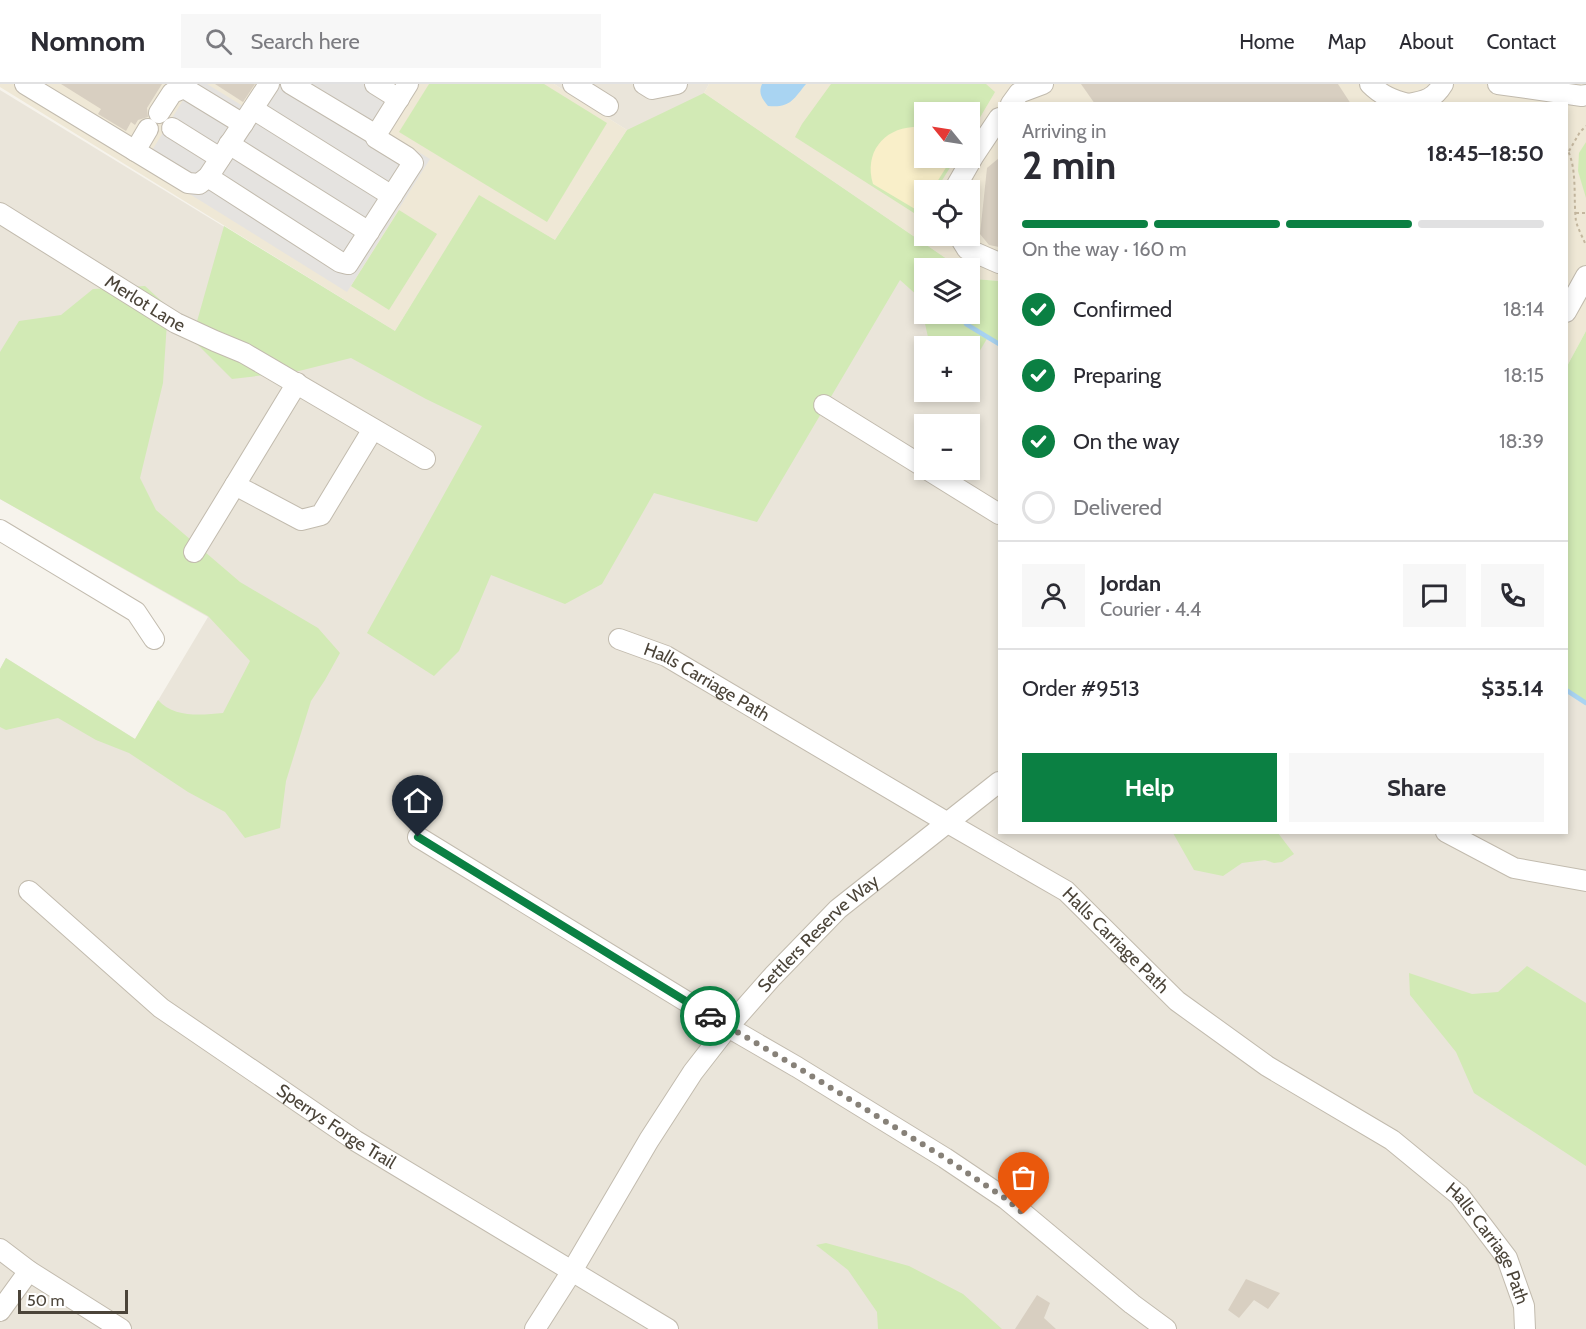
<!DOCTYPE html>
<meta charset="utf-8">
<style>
:root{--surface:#fff;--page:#f7f7f7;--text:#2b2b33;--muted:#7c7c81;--line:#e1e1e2;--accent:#0b8043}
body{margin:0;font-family:Cabin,sans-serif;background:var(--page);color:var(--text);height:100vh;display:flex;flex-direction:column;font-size:22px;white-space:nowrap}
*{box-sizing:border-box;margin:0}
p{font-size:20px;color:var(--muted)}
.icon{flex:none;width:33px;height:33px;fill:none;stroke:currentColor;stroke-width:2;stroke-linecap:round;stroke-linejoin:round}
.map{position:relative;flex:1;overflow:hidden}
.details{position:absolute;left:998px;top:18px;width:570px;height:732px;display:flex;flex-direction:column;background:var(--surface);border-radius:0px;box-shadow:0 3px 9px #0003}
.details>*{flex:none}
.needle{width:39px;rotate:300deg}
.fabs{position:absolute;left:914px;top:18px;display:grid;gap:12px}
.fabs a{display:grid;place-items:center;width:66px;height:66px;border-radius:0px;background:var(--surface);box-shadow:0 3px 9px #0003;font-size:30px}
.scale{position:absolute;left:18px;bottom:15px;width:110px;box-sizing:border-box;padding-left:6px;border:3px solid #4b4439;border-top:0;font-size:16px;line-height:21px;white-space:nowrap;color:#4b4439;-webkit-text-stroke:4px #fff;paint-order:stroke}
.pin{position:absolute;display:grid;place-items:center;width:51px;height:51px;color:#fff;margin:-62px -26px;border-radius:50% 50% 50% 0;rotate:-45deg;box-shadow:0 0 6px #0007}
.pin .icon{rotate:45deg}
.courier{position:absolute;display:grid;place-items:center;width:60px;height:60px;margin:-30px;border:4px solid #0b8043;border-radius:50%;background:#fff;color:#222;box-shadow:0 2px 8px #0007}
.headline em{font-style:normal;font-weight:700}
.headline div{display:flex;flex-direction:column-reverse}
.headline{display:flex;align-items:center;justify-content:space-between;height:102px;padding:0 24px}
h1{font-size:39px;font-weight:700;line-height:45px}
.bar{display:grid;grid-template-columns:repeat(4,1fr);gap:9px 6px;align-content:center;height:72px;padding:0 24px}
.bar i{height:8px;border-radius:4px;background:var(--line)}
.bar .selected{background:var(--accent)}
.bar p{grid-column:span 4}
.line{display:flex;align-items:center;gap:15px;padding:0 24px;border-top:2px solid var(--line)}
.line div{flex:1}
.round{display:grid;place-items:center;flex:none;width:63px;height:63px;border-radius:0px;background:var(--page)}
ol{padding:0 24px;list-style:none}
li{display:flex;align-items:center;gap:18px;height:66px}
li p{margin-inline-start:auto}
li .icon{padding:6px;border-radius:50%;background:var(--accent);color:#fff;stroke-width:4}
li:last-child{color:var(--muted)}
li i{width:33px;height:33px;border:3px solid var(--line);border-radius:50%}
.action{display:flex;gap:12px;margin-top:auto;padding:12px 24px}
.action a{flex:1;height:69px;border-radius:0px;background:var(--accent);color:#fff;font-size:24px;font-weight:700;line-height:69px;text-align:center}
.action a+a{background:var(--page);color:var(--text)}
header{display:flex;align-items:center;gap:36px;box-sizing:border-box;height:84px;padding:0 30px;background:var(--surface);border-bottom:2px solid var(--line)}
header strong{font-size:28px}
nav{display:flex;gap:33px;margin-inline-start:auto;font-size:21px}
.search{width:420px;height:54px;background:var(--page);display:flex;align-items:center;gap:15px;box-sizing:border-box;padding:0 21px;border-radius:0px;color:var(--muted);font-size:22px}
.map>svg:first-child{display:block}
</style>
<header>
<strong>Nomnom</strong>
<div class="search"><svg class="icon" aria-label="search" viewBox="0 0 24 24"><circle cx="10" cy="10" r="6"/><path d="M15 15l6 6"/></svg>Search here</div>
<nav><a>Home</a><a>Map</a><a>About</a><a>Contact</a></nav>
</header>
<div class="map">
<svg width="1586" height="1245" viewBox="0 0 1586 1245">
<rect width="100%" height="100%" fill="#f6f3ec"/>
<!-- residential -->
<path fill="#eae5da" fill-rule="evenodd" d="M554,0H709L704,9L960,184H924V230L966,240L999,260V748H1566V606L1586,619V1245H0V585L6,574L135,655L208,533L0,415V6L395,247L479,111L555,156L627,46ZM924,262H969V308H924ZM924,340H969V386H924Z"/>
<!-- education -->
<g fill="#efe8d6" fill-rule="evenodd">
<polygon points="0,0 554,0 627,46 555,156 479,112 395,247 0,3"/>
<path d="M709,0H1586V247L1566,284V20H999V197L975,195L969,190V184H960L704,9ZM924,28H969V74H924ZM924,106H969V152H924Z"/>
</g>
<!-- green -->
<g fill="#d2eab5">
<polygon points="429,0 544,0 607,39 547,138 399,48"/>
<polygon points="831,0 986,0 995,8 969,52 969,28 924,28 924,74 956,74 936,106 924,106 924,125 914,129 795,53 802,40"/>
<polygon points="704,9 960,184 924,184 924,230 969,230 969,190 975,195 999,197 999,260 988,253 969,285 969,262 930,262 919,213 900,196 757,438 654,409 602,500 565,520 491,491 459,567 434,592 367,549 482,342 426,315 351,274 299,287 232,295 192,255 224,142 395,247 479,111 555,156 627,46"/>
<polygon points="1586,58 1586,114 1578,87 1579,69"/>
<polygon points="399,126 437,150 389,226 351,202"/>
<path d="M145,202L168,223L163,299L140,394L156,426L240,498L318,544L340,569L325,596L311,617L286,697L280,744L245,754L225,728L188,708L129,669L96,656L58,634L6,646L0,643V585L6,574L135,655L158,616C174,634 201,631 223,629L250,577L208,532L0,415V268L19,237L61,231L93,205Z"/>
<polygon points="1586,247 1586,619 1566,606 1566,284"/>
<polygon points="1173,749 1278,749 1294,770 1282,778 1274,779 1265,776 1242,779 1223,792 1194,786"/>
<polygon points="1527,882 1586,919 1586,1082 1474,1009 1456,968 1410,911 1409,889 1472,910 1498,908"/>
<polygon points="826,1159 909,1182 963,1210 1002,1245 878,1245 877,1228 848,1186 816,1161"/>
</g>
<!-- sand -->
<path fill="#f9efc9" d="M913,43L924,45V74H952L932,106H924C924,118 926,120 915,125L873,100C864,69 883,45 913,43Z"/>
<!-- parking -->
<polygon fill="#e5e3e0" points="193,0 207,0 246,24 261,0 420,0 389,50 430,75 347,208 143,81"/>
<!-- water -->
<path fill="#a9d4f2" d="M762,0H806C793,16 790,24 768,22C762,14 758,10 762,0Z"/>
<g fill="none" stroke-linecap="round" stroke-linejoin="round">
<!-- stream -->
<g stroke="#a9d4f2" stroke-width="4.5">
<polyline points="966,240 999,260"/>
<polyline points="1566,606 1586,619"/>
</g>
</g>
<!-- building -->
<g fill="#d8cfc1">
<polygon points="61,0 162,0 147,24 148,33 138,36 135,41 131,38 126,47 98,30 101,25"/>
<polygon points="215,0 255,0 243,18"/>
<polygon points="1081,0 1338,0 1351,20 1095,20"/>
<polygon points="999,74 999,163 989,161 980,150 987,84"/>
<polygon points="1246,1195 1280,1209 1268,1225 1254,1216 1239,1234 1228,1226"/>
<polygon points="1037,1211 1050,1219 1044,1234 1056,1245 1015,1245"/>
</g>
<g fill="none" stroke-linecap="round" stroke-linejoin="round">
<defs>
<g id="minor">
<polyline points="25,0 188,99 199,100 208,93 269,0"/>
<polyline points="291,0 376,51"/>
<polyline points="375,0 399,15"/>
<polyline points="573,0 608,22"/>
<polyline points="644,0 652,5 677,0"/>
<path d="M1370,0C1381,11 1392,16 1408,20"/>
<polyline points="1498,0 1582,12 1586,11"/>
<polyline points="1011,20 1019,9 1043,0"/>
<path d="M1408,20C1425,17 1434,15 1443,0"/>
<polyline points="253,25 392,112"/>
<polyline points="159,29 172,9 184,4 243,40"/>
<polyline points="172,44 220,74"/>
<polyline points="229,60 369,148"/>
<polyline points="135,67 148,45"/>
<polyline points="208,93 340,178 348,180 413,79 407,73 376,54 376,51 408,0"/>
<polyline points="954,106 973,73 999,34"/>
<path id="s1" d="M0,129L176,239L215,257L244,269L425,375"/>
<polyline points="959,152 967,165 999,179"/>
<polyline points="1566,228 1586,192"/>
<polyline points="297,299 235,401 301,436 321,431 373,345"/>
<polyline points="824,321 924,383"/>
<polyline points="928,386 999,430"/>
<polyline points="0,446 136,528 154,555"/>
<polyline points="194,468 235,401"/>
<path id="s2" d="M619,555L666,572L948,739L1066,807L1177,917L1267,982L1392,1056L1459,1111L1507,1174L1524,1222L1525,1245"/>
<polyline points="1446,748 1514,784 1586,797"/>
<polyline points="418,753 728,943 797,983 945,1074 1006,1115 1132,1220 1166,1245"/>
<path id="s3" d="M29,807L161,924L356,1057L668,1245"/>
<polyline points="0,1165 29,1187 121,1245"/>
<polyline points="0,1227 29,1187"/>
<path id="s4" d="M535,1245L572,1187L649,1056L693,988L728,943L773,892L838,825L999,698"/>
</g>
</defs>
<!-- minor casing -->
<use href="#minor" stroke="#c2bbae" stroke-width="22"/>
<!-- path -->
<g stroke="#c4b79f" stroke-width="2" stroke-dasharray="3 3" stroke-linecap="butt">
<path d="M1566,63C1578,83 1573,114 1576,137C1578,145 1582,152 1585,159"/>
<polyline points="1569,67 1580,48 1586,42"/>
<polyline points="1576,129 1586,129"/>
</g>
<!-- minor -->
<use href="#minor" stroke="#fff" stroke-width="20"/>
</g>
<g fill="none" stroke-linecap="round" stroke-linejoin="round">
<!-- done -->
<polyline stroke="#878178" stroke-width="6" stroke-dasharray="0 10.8" points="710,932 797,983 945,1074 1006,1115 1024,1130"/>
<!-- route -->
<polyline stroke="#0b8043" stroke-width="8" points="418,753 710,932"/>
</g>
<g text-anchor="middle" stroke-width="4.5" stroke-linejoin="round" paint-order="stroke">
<!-- street labels -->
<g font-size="18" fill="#4b4439" stroke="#fff">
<text dy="6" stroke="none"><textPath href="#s1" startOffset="171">Merlot Lane</textPath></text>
<text dy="6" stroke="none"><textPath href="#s2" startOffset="98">Halls Carriage Path</textPath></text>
<text dy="6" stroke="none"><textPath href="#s4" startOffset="489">Settlers Reserve Way</textPath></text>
<text dy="6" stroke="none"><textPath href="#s2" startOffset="584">Halls Carriage Path</textPath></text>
<text dy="6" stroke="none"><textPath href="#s3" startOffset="388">Sperrys Forge Trail</textPath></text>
<text dy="6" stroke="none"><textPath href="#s2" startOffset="1070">Halls Carriage Path</textPath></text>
</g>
</g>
</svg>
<div class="fabs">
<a><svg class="needle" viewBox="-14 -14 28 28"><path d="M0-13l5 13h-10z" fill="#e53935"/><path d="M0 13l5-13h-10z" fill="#7c7c81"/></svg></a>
<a><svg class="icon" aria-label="locate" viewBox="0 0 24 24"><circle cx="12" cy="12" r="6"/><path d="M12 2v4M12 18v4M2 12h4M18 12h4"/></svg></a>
<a><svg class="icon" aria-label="layers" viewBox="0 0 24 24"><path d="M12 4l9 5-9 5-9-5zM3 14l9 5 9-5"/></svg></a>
<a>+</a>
<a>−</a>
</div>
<div class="scale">50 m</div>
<div class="pin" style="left:1024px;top:1130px;background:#ea580c"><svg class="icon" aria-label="bag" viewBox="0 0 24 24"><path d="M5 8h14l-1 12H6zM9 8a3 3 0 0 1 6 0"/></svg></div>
<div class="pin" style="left:418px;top:753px;background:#1f2937"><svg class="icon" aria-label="home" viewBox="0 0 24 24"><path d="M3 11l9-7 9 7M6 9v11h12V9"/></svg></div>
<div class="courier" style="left:710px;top:932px"><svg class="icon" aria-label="car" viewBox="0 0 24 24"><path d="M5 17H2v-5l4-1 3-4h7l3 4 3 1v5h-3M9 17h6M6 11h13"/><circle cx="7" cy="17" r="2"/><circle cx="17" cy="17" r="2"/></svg></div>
<section class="details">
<div class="headline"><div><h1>2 min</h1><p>Arriving in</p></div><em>18:45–18:50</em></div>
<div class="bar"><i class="selected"></i><i class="selected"></i><i class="selected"></i><i></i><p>On the way · 160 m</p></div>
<ol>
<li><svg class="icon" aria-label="check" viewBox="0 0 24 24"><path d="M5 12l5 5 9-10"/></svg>Confirmed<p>18:14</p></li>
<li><svg class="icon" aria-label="check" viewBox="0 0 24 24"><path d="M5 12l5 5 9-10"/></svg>Preparing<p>18:15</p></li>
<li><svg class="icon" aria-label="check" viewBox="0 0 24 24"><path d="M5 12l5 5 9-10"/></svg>On the way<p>18:39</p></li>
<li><i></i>Delivered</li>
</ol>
<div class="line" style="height:108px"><a class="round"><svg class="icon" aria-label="person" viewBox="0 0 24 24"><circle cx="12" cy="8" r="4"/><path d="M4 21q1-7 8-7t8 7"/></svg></a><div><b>Jordan</b><p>Courier · 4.4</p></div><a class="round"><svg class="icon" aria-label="chat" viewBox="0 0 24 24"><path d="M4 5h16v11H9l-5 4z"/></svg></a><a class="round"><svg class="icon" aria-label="phone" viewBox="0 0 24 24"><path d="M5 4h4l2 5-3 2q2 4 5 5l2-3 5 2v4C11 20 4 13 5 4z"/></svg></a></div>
<div class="line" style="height:78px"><div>Order #9513</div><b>$35.14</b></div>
<div class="action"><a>Help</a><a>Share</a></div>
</section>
</div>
